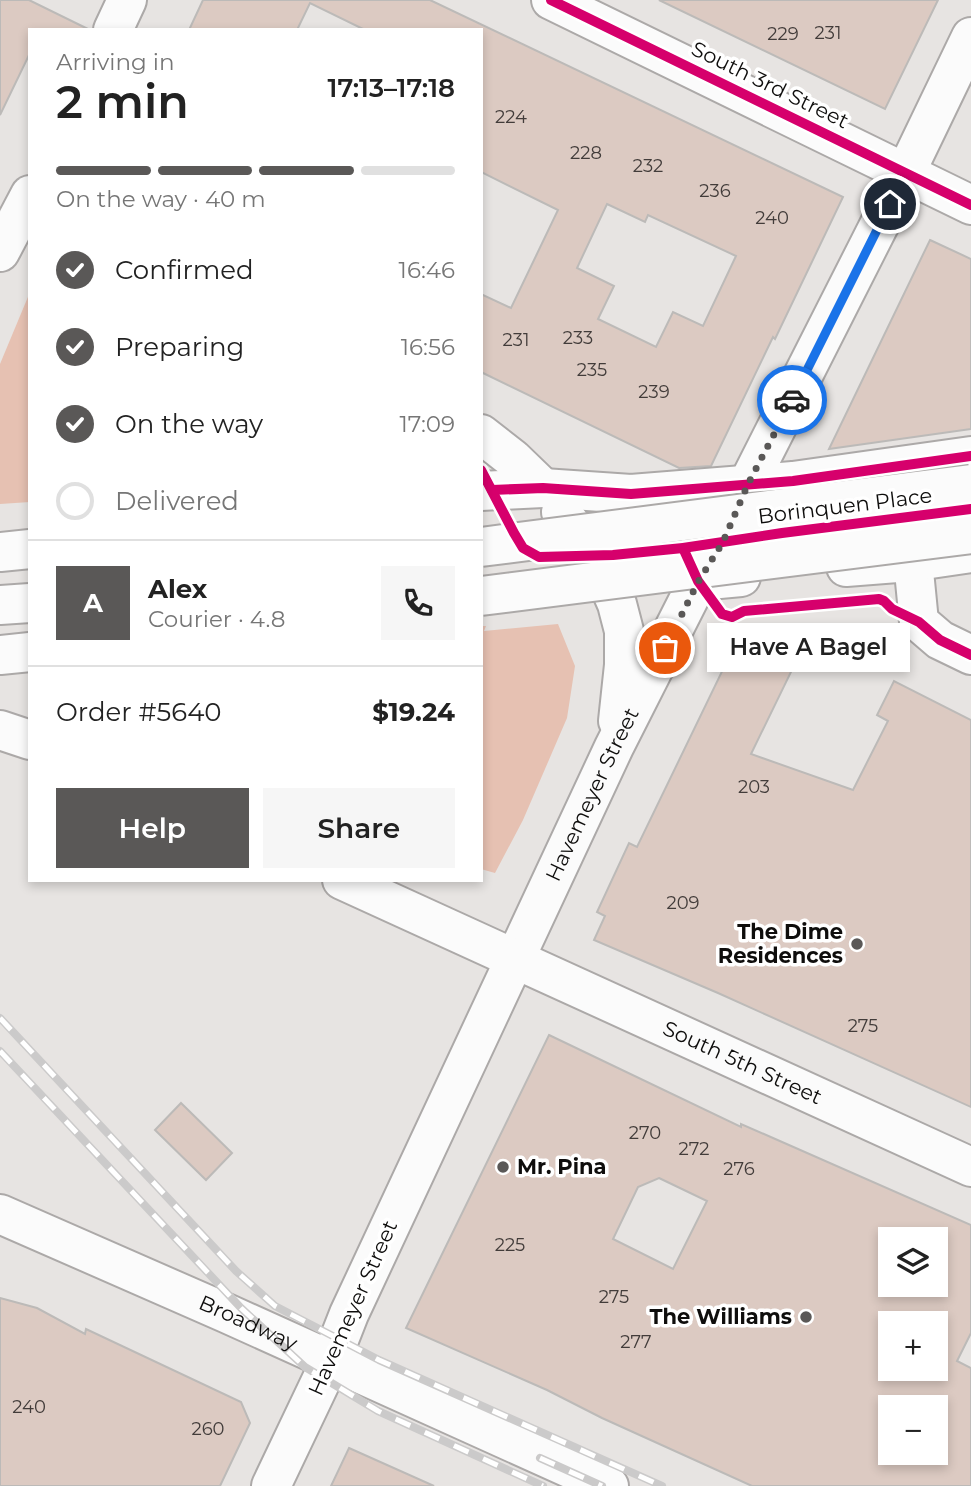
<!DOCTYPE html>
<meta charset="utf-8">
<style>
:root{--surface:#fff;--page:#f6f6f6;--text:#222;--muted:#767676;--line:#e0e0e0;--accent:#5a5857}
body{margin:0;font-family:Montserrat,sans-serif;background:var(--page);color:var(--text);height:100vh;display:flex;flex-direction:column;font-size:26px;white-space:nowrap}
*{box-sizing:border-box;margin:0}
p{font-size:23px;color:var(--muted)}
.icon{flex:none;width:38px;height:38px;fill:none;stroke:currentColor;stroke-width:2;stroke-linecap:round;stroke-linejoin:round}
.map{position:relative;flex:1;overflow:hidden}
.details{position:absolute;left:28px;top:28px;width:455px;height:854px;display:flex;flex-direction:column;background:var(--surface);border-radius:0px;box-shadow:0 4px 10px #0003}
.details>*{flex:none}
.buttons{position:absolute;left:878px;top:1227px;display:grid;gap:14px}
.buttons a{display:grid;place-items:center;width:70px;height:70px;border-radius:0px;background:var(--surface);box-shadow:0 4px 10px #0003;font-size:35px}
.pin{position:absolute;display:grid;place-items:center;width:60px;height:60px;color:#fff;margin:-30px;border:4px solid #fff;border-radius:50%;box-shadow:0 2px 7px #0007}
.courier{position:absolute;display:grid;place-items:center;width:70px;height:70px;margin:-35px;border:5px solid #1a73e8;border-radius:50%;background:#fff;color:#222;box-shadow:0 2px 9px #0007}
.bubble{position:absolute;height:49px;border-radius:0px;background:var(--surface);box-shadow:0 4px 10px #0003;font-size:23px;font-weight:600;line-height:49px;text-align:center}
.overview em{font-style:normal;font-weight:600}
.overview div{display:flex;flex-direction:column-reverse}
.overview{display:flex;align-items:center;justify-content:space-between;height:119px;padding:0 28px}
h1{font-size:46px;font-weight:600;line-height:52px}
.bar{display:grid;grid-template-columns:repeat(4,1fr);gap:10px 7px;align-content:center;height:84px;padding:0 28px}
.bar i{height:9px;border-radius:5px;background:var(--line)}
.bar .active{background:var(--accent)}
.bar p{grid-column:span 4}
.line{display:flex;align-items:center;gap:18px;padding:0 28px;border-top:2px solid var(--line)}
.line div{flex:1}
.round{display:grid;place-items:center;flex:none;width:74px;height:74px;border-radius:0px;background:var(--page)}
ol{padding:0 28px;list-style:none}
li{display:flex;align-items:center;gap:21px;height:77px}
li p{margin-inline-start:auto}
li .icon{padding:7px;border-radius:50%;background:var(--accent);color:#fff;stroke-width:4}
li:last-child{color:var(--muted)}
li i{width:38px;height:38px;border:4px solid var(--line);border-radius:50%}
.button{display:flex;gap:14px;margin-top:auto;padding:14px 28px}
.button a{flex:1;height:80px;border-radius:0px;background:var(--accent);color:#fff;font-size:28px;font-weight:600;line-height:80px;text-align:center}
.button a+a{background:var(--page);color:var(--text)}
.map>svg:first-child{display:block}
</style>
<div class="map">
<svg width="971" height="1486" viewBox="0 0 971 1486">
<rect width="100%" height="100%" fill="#e7e4e2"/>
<!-- green -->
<g fill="#e6c1b2">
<polygon points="30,292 30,502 0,504 0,364"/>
<polygon points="558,624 575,666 567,718 523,820 495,873 481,869 481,626 486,626 484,631"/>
</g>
<!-- building -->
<g fill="#dccac2" stroke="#bcbab8" stroke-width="2" fill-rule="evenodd">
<polygon points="0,0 29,0 90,30 30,30 30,53 0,115"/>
<path d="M203,0H430L843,197L775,339L773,337L711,466L679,468L481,372V294L511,308L558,210L481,172V30H365L310,3L297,30H189ZM607,204L645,222L648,215L736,256L703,326L673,312L656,347L598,319L614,286L577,268Z"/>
<polygon points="659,0 938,0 885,109"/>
<polygon points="930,240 971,259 971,429 829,449"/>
<polygon points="779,625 807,639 751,754 853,790 888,721 877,715 894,681 971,720 971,1107 718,993 594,940 605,916 597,912 629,843 637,847 744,626"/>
<path d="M549,1035L741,1127V1124L773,1138L971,1225V1333L957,1361L971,1368V1486H752L602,1418L547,1390L406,1328ZM659,1178L707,1201L673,1269L613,1239L638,1187ZM891,1239H936V1284H891ZM891,1323H936V1368H891ZM891,1407H936V1452H891Z"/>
<polygon points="181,1103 232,1153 206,1180 155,1130"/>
<polygon points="0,1298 37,1308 85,1334 86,1329 241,1402 250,1423 220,1486 0,1486"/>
<polygon points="349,1448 434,1486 331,1486"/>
</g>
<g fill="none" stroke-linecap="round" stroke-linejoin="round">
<defs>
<g id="minor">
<polyline points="551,0 971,205"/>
<polyline points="481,434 513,459 543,488"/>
<polyline points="913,561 919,622 940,640 971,655"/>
<polyline points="698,581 723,542 748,484 906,172 971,37"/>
<path id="s1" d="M515,959L971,1167"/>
<polyline points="271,1486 331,1360"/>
</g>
<g id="secondary">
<polyline points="113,30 127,0"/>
<polyline points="0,252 30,195"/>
</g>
<g id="primary">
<polyline points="543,488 631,494 793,481 971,456"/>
<polyline points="561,512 596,556 617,604 624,631 624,665 618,721"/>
<polyline points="846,567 910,562 971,553"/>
<path id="s2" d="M0,1214L226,1313L609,1486"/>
<path id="s3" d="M331,1360L349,1314L614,747L698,581L741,577"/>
</g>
<g id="motorway">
<polyline points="481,491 543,488"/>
<polyline points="0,552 30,549"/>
<polyline points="0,605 30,603"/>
<polyline points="0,655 30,652"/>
<polyline points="0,730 30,740"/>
<polyline points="342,880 515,959"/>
</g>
</defs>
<!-- minor casing -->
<use href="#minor" stroke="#aca9a8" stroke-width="42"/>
<!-- secondary casing -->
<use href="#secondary" stroke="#aca9a8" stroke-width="42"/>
<!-- primary casing -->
<use href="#primary" stroke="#aca9a8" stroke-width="42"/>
<!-- motorway casing -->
<use href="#motorway" stroke="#aca9a8" stroke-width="42"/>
<!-- minor -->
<use href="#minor" stroke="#fbfbfb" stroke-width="38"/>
<!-- secondary -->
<use href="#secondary" stroke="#fbfbfb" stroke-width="38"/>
<!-- primary -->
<use href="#primary" stroke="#fbfbfb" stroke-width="38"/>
<!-- motorway -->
<use href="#motorway" stroke="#fbfbfb" stroke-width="38"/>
<defs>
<g id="rail">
<polyline points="0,1018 236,1271 275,1306 379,1360 662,1486"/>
<polyline points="0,1051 241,1308 305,1367 378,1411 543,1486"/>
<polyline points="540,1458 602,1486"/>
</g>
</defs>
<!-- rail casing -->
<use href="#rail" stroke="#cbcaca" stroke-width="8"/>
<!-- rail -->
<use href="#rail" stroke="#fff" stroke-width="5" stroke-dasharray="16" stroke-linecap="butt"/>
<defs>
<g id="motorway-bridge">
<polyline points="481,547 971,484"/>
<polyline points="481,596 971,534"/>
</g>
</defs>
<!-- motorway-bridge casing -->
<use href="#motorway-bridge" stroke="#aca9a8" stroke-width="42" stroke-linecap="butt"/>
<!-- motorway-bridge -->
<use href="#motorway-bridge" stroke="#fbfbfb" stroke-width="38"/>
<defs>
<g id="cycleway">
<polyline points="551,0 971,205"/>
<polyline points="481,470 514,533 523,548 539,557 613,555 683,548 782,533 971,509"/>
<polyline points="492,490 543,488 631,494 793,481 971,456"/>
<polyline points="683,548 698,581 722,614 732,617 744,611 879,599 884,601 892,609 919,622 940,640 971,655"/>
</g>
</defs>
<!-- cycleway casing -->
<use href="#cycleway" stroke="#fff" stroke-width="15"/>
<!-- cycleway -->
<use href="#cycleway" stroke="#d6006c" stroke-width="10"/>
</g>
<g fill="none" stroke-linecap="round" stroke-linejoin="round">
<!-- done -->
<polyline stroke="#5a5857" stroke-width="7" stroke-dasharray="0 12.6" points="665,648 698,582 723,542 748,484 792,400"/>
<!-- route -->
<polyline stroke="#1a73e8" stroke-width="9" points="792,400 890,204"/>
</g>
<!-- markers -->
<g fill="#5a5857" stroke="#fff" stroke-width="2.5">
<circle cx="857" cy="944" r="7"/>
<circle cx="503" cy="1167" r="7"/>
<circle cx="806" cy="1317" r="7"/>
</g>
<g text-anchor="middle" stroke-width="7" stroke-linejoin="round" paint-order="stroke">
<!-- number labels -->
<g font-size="18" fill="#423c3a">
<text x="828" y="39">231</text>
<text x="783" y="40">229</text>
<text x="511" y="123">224</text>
<text x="586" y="159">228</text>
<text x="648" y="172">232</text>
<text x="715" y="197">236</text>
<text x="772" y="224">240</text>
<text x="578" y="344">233</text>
<text x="516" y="346">231</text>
<text x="592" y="376">235</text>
<text x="654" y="398">239</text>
<text x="754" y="793">203</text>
<text x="683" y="909">209</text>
<text x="863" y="1032">275</text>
<text x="645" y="1139">270</text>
<text x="694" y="1155">272</text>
<text x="739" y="1175">276</text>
<text x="510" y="1251">225</text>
<text x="614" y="1303">275</text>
<text x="636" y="1348">277</text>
<text x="29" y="1413">240</text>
<text x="208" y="1435">260</text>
</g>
<!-- street labels -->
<g font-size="21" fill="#0e0d0c" stroke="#fff">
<text transform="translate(770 85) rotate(26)" y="7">South 3rd Street</text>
<text transform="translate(845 506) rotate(-7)" y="7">Borinquen Place</text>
<text dy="7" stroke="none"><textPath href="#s3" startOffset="623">Havemeyer Street</textPath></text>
<text dy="7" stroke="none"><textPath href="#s1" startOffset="250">South 5th Street</textPath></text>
<text transform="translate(353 1308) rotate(-66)" y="7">Havemeyer Street</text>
<text dy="7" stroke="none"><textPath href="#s2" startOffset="271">Broadway</textPath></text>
</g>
<!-- poi labels -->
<g font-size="21" font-weight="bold" fill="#0e0d0c" stroke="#fff" text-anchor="end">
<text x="843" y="939">The Dime<tspan x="843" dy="24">Residences</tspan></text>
<text x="517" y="1174" text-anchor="start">Mr. Pina</text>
<text x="792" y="1324">The Williams</text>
</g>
</g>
</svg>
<div class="buttons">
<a><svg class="icon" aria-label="layers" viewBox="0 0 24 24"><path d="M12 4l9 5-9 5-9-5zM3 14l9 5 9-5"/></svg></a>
<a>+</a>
<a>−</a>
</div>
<div class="pin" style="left:665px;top:648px;background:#ea580c"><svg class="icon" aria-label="bag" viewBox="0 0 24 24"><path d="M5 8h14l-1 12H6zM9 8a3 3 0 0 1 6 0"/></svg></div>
<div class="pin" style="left:890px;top:204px;background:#1f2937"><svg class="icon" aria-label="home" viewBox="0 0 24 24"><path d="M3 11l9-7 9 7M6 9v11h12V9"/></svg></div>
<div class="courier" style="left:792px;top:400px"><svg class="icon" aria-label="car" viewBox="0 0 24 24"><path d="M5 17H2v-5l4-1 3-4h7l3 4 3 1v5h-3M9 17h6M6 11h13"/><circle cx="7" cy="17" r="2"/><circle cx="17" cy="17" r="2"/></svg></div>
<div class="bubble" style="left:707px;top:623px;width:203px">Have A Bagel</div>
<section class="details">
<div class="overview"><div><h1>2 min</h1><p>Arriving in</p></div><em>17:13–17:18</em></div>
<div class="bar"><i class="active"></i><i class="active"></i><i class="active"></i><i></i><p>On the way · 40 m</p></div>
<ol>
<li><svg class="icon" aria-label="check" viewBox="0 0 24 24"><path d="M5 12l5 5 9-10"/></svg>Confirmed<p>16:46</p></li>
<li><svg class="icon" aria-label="check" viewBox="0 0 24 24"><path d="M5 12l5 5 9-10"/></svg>Preparing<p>16:56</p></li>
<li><svg class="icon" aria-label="check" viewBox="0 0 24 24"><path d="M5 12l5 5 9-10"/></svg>On the way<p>17:09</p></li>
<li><i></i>Delivered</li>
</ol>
<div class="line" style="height:126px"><b class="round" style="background:var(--accent);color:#fff">A</b><div><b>Alex</b><p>Courier · 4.8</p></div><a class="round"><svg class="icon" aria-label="phone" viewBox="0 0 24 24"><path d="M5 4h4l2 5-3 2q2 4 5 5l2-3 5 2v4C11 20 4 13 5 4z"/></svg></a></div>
<div class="line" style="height:91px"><div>Order #5640</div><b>$19.24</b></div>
<div class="button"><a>Help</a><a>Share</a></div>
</section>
</div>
